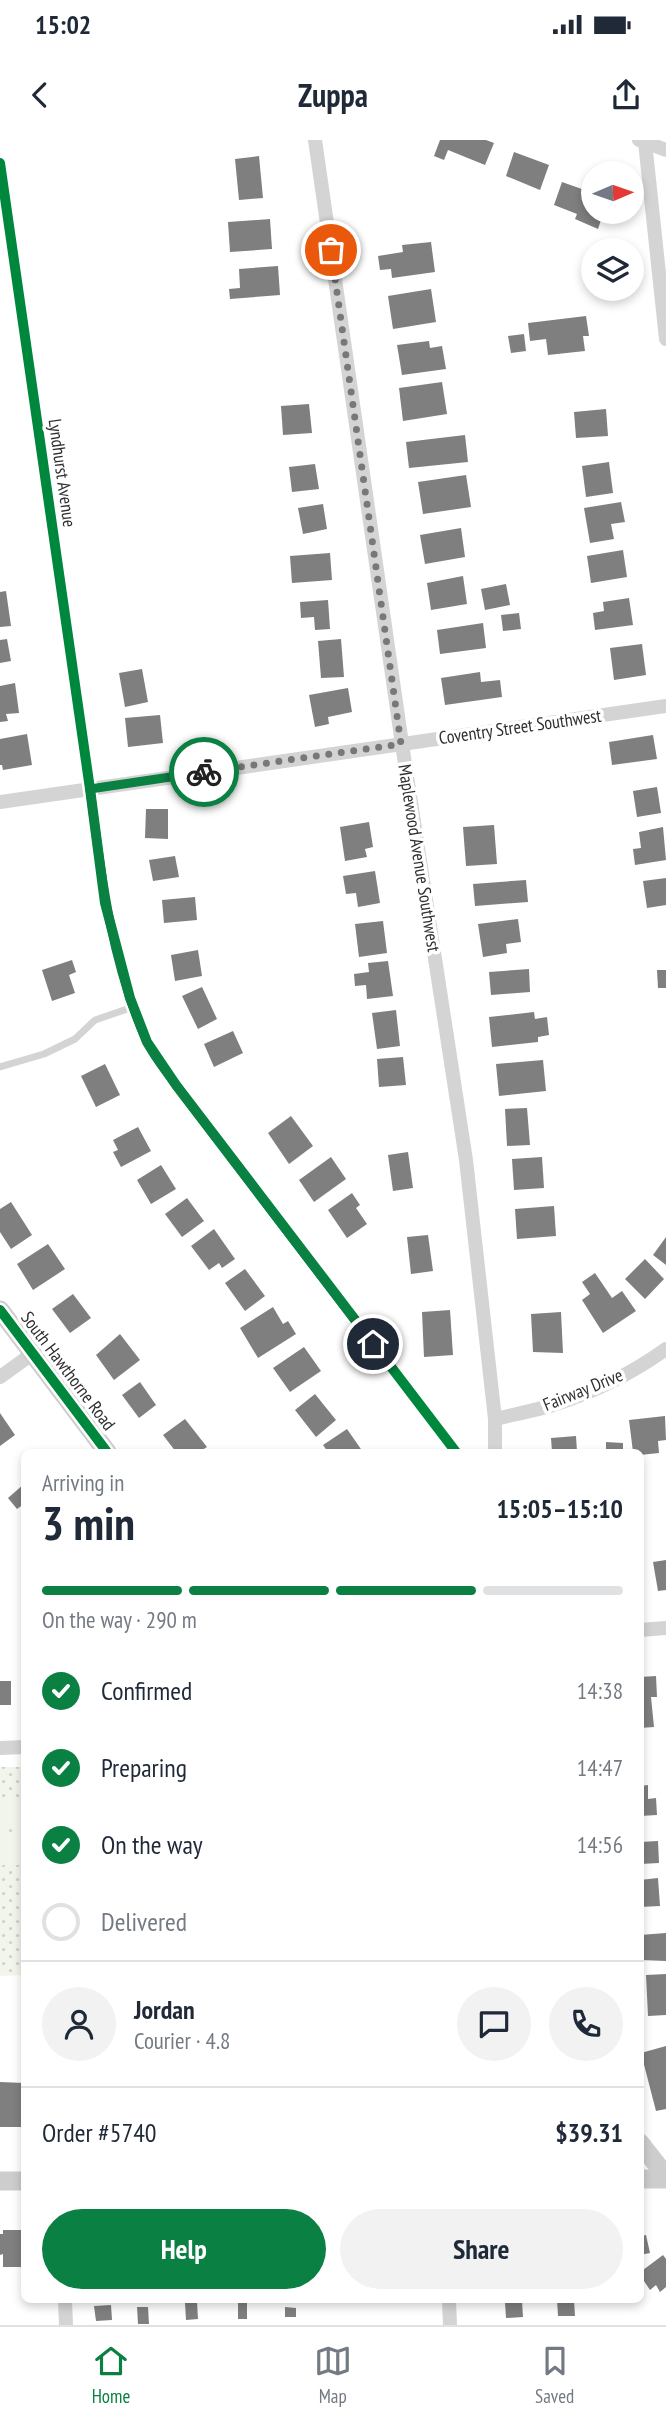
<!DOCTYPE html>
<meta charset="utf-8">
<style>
:root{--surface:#fff;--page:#f2f2f3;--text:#1f2937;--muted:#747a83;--line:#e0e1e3;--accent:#0b8043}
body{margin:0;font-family:"PT Sans Narrow",sans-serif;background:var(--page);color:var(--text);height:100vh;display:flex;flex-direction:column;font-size:26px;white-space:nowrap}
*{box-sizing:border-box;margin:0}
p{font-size:23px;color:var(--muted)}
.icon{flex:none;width:38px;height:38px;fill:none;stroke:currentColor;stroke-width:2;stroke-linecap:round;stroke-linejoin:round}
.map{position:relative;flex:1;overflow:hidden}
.details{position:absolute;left:21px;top:1309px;width:623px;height:854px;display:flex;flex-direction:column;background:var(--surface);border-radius:10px;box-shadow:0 4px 10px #0003}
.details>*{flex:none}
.needle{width:46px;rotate:88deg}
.tools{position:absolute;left:581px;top:21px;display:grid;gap:14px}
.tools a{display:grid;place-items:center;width:63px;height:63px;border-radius:50%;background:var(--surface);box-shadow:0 4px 10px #0003;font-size:35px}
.pin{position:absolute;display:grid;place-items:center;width:60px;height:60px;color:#fff;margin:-30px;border:4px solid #fff;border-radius:50%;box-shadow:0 2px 7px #0007}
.courier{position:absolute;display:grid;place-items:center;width:70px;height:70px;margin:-35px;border:5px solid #0b8043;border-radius:50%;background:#fff;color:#222;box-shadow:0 2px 9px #0007}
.head em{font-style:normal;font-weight:700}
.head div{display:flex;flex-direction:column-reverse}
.head{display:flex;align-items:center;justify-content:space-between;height:119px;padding:0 21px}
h1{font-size:46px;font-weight:700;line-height:52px}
.bar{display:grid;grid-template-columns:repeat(4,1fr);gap:10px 7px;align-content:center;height:84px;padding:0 21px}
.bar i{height:9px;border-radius:5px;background:var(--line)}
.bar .selected{background:var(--accent)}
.bar p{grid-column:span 4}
.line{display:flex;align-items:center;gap:18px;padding:0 21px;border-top:2px solid var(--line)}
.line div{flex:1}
.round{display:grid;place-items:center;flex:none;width:74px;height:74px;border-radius:37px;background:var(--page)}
ol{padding:0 21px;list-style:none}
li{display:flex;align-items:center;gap:21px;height:77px}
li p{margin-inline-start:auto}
li .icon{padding:7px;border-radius:50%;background:var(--accent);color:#fff;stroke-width:4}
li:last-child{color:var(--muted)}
li i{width:38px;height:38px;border:4px solid var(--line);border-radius:50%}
.action{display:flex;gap:14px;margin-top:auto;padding:14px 21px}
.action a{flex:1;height:80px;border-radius:42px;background:var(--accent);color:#fff;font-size:28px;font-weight:700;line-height:80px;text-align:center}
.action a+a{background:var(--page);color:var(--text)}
.status{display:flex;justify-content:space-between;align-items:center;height:49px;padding:0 35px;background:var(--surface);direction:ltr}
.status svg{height:19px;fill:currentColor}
header{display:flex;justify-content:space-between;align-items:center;height:91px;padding:0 21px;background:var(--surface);font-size:32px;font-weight:700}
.menu{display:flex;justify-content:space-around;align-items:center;height:98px;border-top:2px solid var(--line);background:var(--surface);font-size:19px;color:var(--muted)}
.menu a{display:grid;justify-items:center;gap:4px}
.menu .selected{color:var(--accent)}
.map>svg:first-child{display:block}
</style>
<div class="status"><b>15:02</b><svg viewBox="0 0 49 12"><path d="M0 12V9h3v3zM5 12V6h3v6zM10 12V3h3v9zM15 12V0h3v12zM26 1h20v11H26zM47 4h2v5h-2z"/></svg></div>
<header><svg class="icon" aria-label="back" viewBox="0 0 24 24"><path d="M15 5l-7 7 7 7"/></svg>Zuppa<svg class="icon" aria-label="share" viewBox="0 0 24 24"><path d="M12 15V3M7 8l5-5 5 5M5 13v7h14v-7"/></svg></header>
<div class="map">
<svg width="666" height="2185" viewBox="0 0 666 2185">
<defs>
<pattern id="green-dots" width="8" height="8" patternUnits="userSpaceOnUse" patternTransform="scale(1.75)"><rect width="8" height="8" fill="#f2f5ec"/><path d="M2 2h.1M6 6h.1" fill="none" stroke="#d0d2cb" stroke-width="1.8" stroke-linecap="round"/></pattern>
</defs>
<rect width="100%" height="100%" fill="#fff"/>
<!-- green -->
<polygon fill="url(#green-dots)" points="0,1627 24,1627 24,1835 0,1836"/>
<!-- pitch -->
<g fill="#f2f5ec">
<rect x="0" y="1658" width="24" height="29"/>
<rect x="0" y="1696" width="24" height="29"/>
</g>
<!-- building -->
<g fill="#7f7f7f">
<polygon points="440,0 486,0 494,3 485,25 448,10 444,20 434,16"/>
<polygon points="514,12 549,25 540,50 506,36"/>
<polygon points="259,16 263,58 239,60 235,19"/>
<polygon points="562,42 593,53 593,72 595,72 593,77 601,80 598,89 575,79 577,74 554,65"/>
<polygon points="270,79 272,109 230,112 228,82"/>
<polygon points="431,102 435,132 392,138 391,129 380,130 378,116 403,112 402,105"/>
<polygon points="278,126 280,155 230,159 229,149 240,148 239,129"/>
<polygon points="431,149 436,182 393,189 388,156"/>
<polygon points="586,176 589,196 583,196 585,211 548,215 546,199 530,201 528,183"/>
<polygon points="524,194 526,211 511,213 508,196"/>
<polygon points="429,201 430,208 442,206 446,229 402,235 397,205"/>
<polygon points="442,242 447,274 403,281 399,248"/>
<polygon points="309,264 312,293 283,295 281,266"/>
<polygon points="606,269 608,296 576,298 574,272"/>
<polygon points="465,295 468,322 409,328 406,302"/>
<polygon points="609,322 613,353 586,357 582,326"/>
<polygon points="315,324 319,349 292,352 289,327"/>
<polygon points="466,335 471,367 423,374 418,342"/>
<polygon points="621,362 625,382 611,384 614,399 590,403 584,368"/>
<polygon points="323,364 327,389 303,394 298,368"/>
<polygon points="461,388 465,417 425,424 420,395"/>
<polygon points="623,410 627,437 591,443 587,416"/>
<polygon points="330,413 332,440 292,443 290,416"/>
<polygon points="463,436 467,464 431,470 427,443"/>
<polygon points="506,444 510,465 485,470 481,449"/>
<polygon points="6,451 11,486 0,487 0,452"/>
<polygon points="629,458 633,485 595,490 593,473 604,471 603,462"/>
<polygon points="328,460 330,489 315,490 314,477 301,478 300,462"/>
<polygon points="519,473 521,489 503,491 501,475"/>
<polygon points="483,483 486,508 440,514 437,490"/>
<polygon points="7,499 11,521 0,523 0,500"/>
<polygon points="341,499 344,537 321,538 318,501"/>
<polygon points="642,504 646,535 614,540 610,508"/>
<polygon points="142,529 148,562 125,567 119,533"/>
<polygon points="480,532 481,542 500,540 502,557 445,565 441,538"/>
<polygon points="15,543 19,573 6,574 8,581 0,582 0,546"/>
<polygon points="348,548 352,572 328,577 329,584 315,587 309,555"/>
<polygon points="160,575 163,603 128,607 125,578"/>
<polygon points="27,594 32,625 3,630 2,625 0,625 0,599"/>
<polygon points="653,595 657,619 612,625 609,602"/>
<polygon points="657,647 661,673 637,677 633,651"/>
<polygon points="146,669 168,669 168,699 145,698"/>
<polygon points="369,682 373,707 365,709 367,717 345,721 340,687"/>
<polygon points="494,685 497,724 466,726 463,687"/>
<polygon points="663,687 666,720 635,725 633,709 641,708 639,692"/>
<polygon points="175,716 179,737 153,741 149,720"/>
<polygon points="375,731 380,763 358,767 356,753 346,754 343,736"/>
<polygon points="666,738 666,765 647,768 643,741"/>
<polygon points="526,740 528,762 475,766 473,744"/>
<polygon points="195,757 197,780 164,783 162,760"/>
<polygon points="518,779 521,802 506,804 507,813 483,817 478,784"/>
<polygon points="383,781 387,813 359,817 355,784"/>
<polygon points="198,810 202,836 175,841 171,815"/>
<polygon points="72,820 76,832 69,835 75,853 52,861 42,830"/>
<polygon points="388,821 393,856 367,859 366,845 355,846 354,834 369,832 368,823"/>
<polygon points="529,829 530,852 491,855 489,832"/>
<polygon points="657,830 666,830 666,848 658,848"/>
<polygon points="202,847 217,879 198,889 182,856"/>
<polygon points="396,870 400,906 377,909 372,873"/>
<polygon points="534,872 535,879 547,877 549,895 538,897 538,902 492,907 489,877"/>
<polygon points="233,891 243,913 214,927 204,904"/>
<polygon points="403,917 406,945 379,947 377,919"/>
<polygon points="543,920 546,951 499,956 496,924"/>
<polygon points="105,924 120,955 96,967 81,936"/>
<polygon points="527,968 530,1005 507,1006 505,969"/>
<polygon points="291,976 313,1006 289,1024 268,993"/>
<polygon points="138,987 151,1011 121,1027 113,1012 118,1010 113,1000"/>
<polygon points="408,1012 413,1048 393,1051 388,1015"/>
<polygon points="331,1017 346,1039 314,1062 299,1040"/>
<polygon points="542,1017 544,1048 514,1050 512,1019"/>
<polygon points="161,1025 176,1049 151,1064 137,1040"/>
<polygon points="352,1053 360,1065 356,1068 367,1084 347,1098 328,1070"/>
<polygon points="187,1058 204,1081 182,1097 165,1074"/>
<polygon points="11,1062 32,1095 11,1109 0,1092 0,1069"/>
<polygon points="554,1066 556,1096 517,1099 515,1069"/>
<polygon points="214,1089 235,1119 222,1128 219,1123 209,1130 191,1106"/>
<polygon points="428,1095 433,1131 411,1134 407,1097"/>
<polygon points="666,1097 666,1125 653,1115"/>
<polygon points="48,1104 65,1129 33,1150 17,1124"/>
<polygon points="645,1119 664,1139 645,1159 625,1139"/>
<polygon points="245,1129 265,1156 245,1171 225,1143"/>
<polygon points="595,1133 612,1158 622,1151 636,1171 603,1193 582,1160 590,1154 582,1142"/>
<polygon points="73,1154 91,1178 70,1193 52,1169"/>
<polygon points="273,1167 283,1184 288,1181 296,1194 258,1218 240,1188"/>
<polygon points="450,1170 453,1215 424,1217 422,1172"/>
<polygon points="561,1172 563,1213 533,1212 531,1174"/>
<polygon points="120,1194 140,1220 114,1240 96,1215"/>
<polygon points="304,1207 321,1231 290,1252 273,1228"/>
<polygon points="140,1242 156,1265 139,1278 122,1255"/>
<polygon points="315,1254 336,1280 316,1297 295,1270"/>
<polygon points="0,1273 15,1295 0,1306"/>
<polygon points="665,1276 666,1300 658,1301 659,1313 640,1315 640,1312 633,1312 629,1280"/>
<polygon points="185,1279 207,1307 199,1312 176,1312 163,1295"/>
<polygon points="347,1289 363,1312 328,1312 323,1305"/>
<polygon points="576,1296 577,1312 552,1312 551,1298"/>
<polygon points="606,1302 623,1303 623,1312 606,1312"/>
<polygon points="24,1344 24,1364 17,1369 8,1358"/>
<polygon points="666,1420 666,1450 658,1451 653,1422"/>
<polygon points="656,1536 657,1557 651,1557 654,1587 640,1588 640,1537"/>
<rect x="0" y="1541" width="11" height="24"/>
<polygon points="648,1645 648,1659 656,1658 657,1675 640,1676 640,1646"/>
<polygon points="658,1701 659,1723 640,1724 640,1702"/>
<polygon points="658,1738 660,1766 640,1767 640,1740"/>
<polygon points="666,1793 666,1821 640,1820 640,1795"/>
<polygon points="666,1834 666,1875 648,1876 646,1835"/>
<polygon points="666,1906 666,1969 656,1971 641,1913"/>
<polygon points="0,1942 24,1943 24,1987 0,1987"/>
<polygon points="3,2090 24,2090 24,2127 3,2127 3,2114 0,2115 0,2094 3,2094"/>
<polygon points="646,2095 650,2113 640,2115 640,2096"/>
<polygon points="663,2115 666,2119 666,2147 660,2152 656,2145 650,2150 640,2135 644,2132 643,2130"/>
<polygon points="557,2160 574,2160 575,2176 558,2176"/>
<polygon points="522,2161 523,2177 506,2178 505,2162"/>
<polygon points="197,2162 198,2179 186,2180 185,2163"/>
<rect x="238" y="2162" width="9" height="17"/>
<polygon points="111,2165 112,2180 96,2181 94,2166"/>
<polygon points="137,2167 148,2167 149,2184 138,2184"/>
<polygon points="285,2167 296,2168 296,2177 285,2177"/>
</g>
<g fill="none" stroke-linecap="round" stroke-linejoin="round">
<!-- service -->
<polyline stroke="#d4d4d4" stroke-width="7" points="0,927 44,914 75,899 95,880 133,867"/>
<!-- minor -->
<g stroke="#d4d4d4" stroke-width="14">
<polyline points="315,0 402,604 466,1020 495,1279 495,1312"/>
<polyline points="639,0 666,10"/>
<polyline points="645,2 666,199"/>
<polyline points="0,23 90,649 105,763 130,858 147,902 176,945 456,1312"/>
<polyline points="0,662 666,566"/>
<polyline points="0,1237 32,1214"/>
<path d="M495,1279C516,1274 538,1270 559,1263C596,1251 634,1232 666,1209"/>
<polyline points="640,1490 666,1488"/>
<polyline points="0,1608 24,1607"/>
<polyline points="65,2160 66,2185"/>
<polyline points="449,2160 450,2185"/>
</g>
<!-- secondary -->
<g stroke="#cdcdcd" stroke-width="19">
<polyline points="0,1170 107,1312"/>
<polyline points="640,2003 666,2036"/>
<polyline points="640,2039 666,2039"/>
<polyline points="0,2041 24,2041"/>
</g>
<defs>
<g id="cycleway">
<polyline points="0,23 90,649 105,763 130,858 147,902 176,945 456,1312"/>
<polyline points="0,1170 107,1312"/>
</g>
</defs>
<!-- cycleway casing -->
<use href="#cycleway" stroke="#fff" stroke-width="15"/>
<!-- cycleway -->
<use href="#cycleway" stroke="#00873e" stroke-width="10"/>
</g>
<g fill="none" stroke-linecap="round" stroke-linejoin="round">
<!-- done -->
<polyline stroke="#787878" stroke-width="7" stroke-dasharray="0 12.6" points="204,632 401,604 331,110"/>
<!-- route -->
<path stroke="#0b8043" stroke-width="9" d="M204,632L90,649C101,734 111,821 146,900C153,916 166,931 176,945L373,1204"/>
</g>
<g text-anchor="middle" stroke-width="7" stroke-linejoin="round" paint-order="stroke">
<!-- street labels -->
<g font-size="18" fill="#2f2f2f" stroke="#fff">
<text transform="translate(62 333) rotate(82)" y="6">Lyndhurst Avenue</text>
<text transform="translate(520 587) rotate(-8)" y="6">Coventry Street Southwest</text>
<text transform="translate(419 718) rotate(81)" y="6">Maplewood Avenue Southwest</text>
<text transform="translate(68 1231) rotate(53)" y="6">South Hawthorne Road</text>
<text transform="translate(583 1250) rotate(-22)" y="6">Fairway Drive</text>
</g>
</g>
</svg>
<div class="tools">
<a><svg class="needle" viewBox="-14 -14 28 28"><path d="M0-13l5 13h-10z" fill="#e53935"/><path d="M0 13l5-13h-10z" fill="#747a83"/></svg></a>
<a><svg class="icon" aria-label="layers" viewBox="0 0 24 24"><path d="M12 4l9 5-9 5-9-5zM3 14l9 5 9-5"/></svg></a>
</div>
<div class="pin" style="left:331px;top:110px;background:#ea580c"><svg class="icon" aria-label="bag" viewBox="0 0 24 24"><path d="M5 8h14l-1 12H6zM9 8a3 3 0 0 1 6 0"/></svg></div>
<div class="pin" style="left:373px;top:1204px;background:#1f2937"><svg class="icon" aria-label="home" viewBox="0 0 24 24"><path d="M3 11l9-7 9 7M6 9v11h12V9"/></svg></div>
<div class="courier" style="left:204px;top:632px"><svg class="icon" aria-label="bike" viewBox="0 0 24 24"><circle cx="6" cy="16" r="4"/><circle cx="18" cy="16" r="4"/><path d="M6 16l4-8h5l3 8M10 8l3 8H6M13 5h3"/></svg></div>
<section class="details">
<div class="head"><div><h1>3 min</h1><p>Arriving in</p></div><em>15:05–15:10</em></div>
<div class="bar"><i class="selected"></i><i class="selected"></i><i class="selected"></i><i></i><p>On the way · 290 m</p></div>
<ol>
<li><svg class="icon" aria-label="check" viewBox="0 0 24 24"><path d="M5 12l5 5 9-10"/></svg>Confirmed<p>14:38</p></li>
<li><svg class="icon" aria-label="check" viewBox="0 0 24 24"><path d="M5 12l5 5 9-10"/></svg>Preparing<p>14:47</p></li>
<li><svg class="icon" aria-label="check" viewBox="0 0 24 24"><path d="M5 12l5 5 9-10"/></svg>On the way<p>14:56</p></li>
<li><i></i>Delivered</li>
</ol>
<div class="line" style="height:126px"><a class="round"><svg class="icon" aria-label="person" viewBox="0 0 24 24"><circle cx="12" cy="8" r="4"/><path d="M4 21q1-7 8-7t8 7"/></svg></a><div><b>Jordan</b><p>Courier · 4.8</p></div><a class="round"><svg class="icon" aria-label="chat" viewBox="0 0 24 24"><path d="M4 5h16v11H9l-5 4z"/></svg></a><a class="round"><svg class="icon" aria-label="phone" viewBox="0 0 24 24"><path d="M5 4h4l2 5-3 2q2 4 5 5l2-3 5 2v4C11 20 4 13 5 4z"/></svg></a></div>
<div class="line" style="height:91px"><div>Order #5740</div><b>$39.31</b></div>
<div class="action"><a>Help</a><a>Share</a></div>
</section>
</div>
<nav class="menu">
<a class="selected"><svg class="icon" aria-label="home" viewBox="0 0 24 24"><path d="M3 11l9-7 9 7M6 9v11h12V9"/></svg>Home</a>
<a><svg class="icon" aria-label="map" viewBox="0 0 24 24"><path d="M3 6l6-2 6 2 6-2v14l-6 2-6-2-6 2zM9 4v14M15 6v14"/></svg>Map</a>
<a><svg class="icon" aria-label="saved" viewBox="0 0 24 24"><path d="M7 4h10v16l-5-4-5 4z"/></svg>Saved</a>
</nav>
